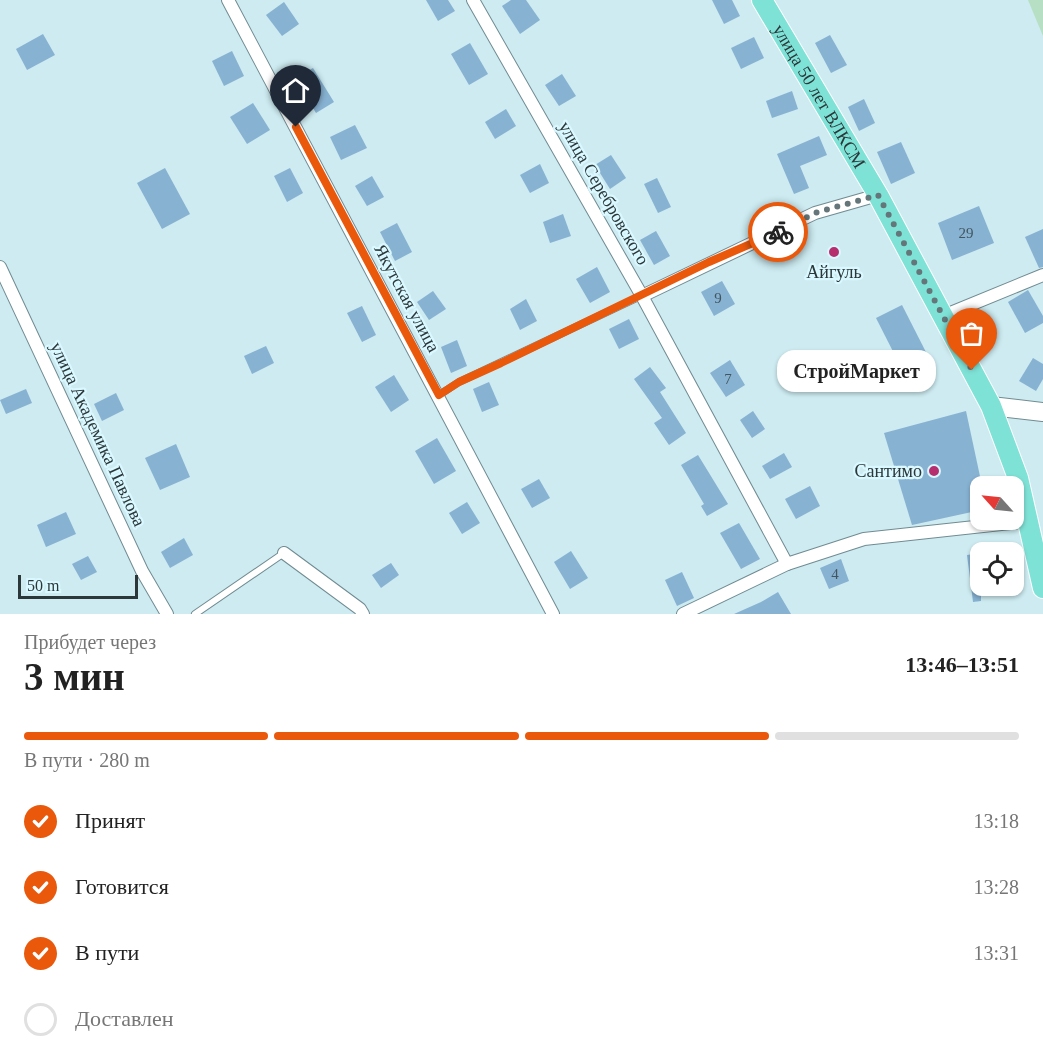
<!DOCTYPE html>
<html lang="ru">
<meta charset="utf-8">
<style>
:root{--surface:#fff;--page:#f2f2f2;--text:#222;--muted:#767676;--line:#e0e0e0;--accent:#ea580c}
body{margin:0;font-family:"Times New Roman",serif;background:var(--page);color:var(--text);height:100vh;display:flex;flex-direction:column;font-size:22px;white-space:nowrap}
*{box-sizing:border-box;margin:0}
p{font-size:20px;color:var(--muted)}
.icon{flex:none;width:33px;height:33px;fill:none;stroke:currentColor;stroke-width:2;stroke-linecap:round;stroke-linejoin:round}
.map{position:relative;height:614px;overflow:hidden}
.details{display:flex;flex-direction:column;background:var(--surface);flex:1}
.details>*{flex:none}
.needle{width:39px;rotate:297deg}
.controls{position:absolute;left:970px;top:476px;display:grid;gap:12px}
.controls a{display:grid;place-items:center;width:54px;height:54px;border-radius:12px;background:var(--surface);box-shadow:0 2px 4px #0004;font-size:30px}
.scale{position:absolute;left:18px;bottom:15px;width:120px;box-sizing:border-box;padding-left:6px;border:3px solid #2b3739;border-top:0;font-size:16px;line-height:21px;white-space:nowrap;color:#2b3739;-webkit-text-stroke:4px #daf8ff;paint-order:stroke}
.pin{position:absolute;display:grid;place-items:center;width:51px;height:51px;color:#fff;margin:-62px -26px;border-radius:50% 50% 50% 0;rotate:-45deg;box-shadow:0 0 6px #0007}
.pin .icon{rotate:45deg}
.courier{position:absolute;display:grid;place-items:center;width:60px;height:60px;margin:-30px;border:4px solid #ea580c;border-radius:50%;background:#fff;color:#222;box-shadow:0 2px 8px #0007}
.bubble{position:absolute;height:42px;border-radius:18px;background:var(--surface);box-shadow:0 2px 4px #0004;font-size:20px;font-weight:800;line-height:42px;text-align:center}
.summary em{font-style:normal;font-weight:800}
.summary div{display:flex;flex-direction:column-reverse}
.summary{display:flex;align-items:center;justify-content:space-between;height:102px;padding:0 24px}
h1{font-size:39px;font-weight:800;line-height:45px}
.bar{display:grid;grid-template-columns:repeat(4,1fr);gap:9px 6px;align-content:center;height:72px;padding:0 24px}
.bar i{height:8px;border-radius:4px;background:var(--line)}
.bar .selected{background:var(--accent)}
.bar p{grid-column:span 4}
ol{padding:0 24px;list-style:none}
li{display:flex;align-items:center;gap:18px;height:66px}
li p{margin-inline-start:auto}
li .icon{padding:6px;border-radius:50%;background:var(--accent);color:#fff;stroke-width:4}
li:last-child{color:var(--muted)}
li i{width:33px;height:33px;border:3px solid var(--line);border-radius:50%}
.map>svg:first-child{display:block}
</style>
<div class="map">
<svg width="1043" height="614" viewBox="0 0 1043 614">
<rect width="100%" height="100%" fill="#cdebf1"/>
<!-- green -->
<polygon fill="#b6dfc3" points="1028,0 1043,0 1043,36"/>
<!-- building -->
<g fill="#87b2d2">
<polygon points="426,0 448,0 455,11 438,21"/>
<polygon points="511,0 526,0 540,20 520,34 502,6"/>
<polygon points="712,0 732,0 740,16 724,24"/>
<polygon points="284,2 299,24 282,36 266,15"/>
<polygon points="43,34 55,55 27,70 16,49"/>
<polygon points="830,35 847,65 831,73 815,43"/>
<polygon points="754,37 764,58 741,69 731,48"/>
<polygon points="470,43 488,74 469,85 451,54"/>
<polygon points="232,51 244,76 224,86 212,61"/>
<polygon points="313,68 334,102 316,113 295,78"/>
<polygon points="562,74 576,96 559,106 545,85"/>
<polygon points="792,91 798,109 772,118 766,101"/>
<polygon points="864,99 875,123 859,131 848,107"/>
<polygon points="253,103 270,130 247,144 230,117"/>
<polygon points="506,109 516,126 495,139 485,122"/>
<polygon points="355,125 367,148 341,160 330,137"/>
<polygon points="819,136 827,155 800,166 809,188 794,194 777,154"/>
<polygon points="901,142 915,173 891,184 877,152"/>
<polygon points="611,155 626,178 610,189 595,165"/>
<polygon points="540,164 549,183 530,193 520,175"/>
<polygon points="165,168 190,214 162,229 137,183"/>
<polygon points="290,168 303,193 287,202 274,176"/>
<polygon points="372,176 384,197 367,206 355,186"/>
<polygon points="657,178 671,207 658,213 644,184"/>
<polygon points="979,206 994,243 952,260 938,223"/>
<polygon points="563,214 571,236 550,243 543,222"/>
<polygon points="397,223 412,252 395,261 380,232"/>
<polygon points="1043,229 1043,267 1039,268 1025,237"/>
<polygon points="656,231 670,256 654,265 640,240"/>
<polygon points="597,267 610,292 590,303 576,279"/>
<polygon points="722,281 735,304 714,316 701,292"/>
<polygon points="1028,290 1043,316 1043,323 1025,333 1008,302"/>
<polygon points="433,291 446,309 429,320 417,302"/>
<polygon points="526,299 537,321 520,330 510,309"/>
<polygon points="902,305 931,362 905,375 876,318"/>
<polygon points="362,306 376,335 362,342 347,313"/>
<polygon points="629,319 639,339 619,349 609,329"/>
<polygon points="457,340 467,366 451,373 441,347"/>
<polygon points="266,346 274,363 252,374 244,356"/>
<polygon points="1033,358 1043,364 1043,379 1036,391 1019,381"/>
<polygon points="730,360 745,385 726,397 710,373"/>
<polygon points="650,367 666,388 660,392 686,433 669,445 654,423 662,418 634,379"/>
<polygon points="394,375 409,400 391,412 375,387"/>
<polygon points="489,382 499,405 482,412 473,389"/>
<polygon points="26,389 32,403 6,414 0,400"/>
<polygon points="116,393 124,410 102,421 94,404"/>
<polygon points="753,411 765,429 752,438 740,420"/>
<polygon points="966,411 981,481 981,510 912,525 884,433"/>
<polygon points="437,438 456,471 434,484 415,451"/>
<polygon points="176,444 190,477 160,490 145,458"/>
<polygon points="784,453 792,467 770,479 762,466"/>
<polygon points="698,455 728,504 707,516 701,506 704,504 681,465"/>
<polygon points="539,479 550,498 532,508 521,489"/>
<polygon points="810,486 820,506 796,519 785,499"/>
<polygon points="467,502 480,523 462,534 449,513"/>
<polygon points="66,512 76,534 46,547 37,525"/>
<polygon points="739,523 760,559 741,569 720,533"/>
<polygon points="184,538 193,555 170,568 161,552"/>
<polygon points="571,551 588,578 570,589 554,562"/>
<polygon points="981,553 981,601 973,602 967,555"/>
<polygon points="88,556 97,572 81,580 72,564"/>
<polygon points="841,559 849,581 829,589 820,568"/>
<polygon points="391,563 399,575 381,588 372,575"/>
<polygon points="682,572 694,598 677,606 665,580"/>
<polygon points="778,592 791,614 734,614 761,602"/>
</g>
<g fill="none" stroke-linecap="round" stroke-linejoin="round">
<defs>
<g id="service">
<polyline points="439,395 459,382 641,296"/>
<polyline points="195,614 284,553"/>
</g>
<g id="minor">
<polyline points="228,0 553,614"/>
<polyline points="473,0 642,296 787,564"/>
<polyline points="0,267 142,571 167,614"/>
<polyline points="642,296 815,213 878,195"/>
<polyline points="943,316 1043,275"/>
<polyline points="284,553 360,609 363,614"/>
<polyline points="683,614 787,564 864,539 1029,521"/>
</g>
<polyline id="secondary" points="991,406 1043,412"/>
<g id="primary">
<path id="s1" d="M762,0L878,195L991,406L1018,478L1043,588"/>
</g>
</defs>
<!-- service casing -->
<use href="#service" stroke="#708b92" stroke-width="8"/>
<!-- minor casing -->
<use href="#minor" stroke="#708b92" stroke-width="14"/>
<!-- secondary casing -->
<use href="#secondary" stroke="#708b92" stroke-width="20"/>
<!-- primary casing -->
<use href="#primary" stroke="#fff" stroke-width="22"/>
<!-- service -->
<use href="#service" stroke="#fff" stroke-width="6"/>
<!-- minor -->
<use href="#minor" stroke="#fff" stroke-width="12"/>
<!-- secondary -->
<use href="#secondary" stroke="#fff" stroke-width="18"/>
<!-- primary -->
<use href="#primary" stroke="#7fe2d7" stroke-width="20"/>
</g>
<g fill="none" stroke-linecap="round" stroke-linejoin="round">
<!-- done -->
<polyline stroke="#647679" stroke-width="6" stroke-dasharray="0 10.8" points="778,232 815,213 878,195 972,370"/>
<!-- route -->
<polyline stroke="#ea580c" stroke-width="8" points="296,127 439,395 459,382 501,363 709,262 778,232"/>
</g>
<!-- markers -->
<g fill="#b62e6d" stroke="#daf8ff" stroke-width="2">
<circle cx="834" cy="252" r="6"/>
<circle cx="934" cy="471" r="6"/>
</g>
<g text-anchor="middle" stroke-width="4.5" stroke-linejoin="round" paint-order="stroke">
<!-- number labels -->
<g font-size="15" fill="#42565f">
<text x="966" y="238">29</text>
<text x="718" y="303">9</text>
<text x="728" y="384">7</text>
<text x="835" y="579">4</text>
</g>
<!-- street labels -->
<g font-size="18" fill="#2b3739" stroke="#daf8ff">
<text dy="6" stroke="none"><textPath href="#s1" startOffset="112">улица 50 лет ВЛКСМ</textPath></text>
<text transform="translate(604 193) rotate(60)" y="6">улица Серебровского</text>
<text transform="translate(407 298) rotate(62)" y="6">Якутская улица</text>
<text transform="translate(98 434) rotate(65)" y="6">улица Академика Павлова</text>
</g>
<!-- poi labels -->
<g font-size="18" fill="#2b3739" stroke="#daf8ff">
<text x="834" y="278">Айгуль</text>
<text x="922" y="477" text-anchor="end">Сантимо</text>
</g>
</g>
</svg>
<div class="controls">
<a><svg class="needle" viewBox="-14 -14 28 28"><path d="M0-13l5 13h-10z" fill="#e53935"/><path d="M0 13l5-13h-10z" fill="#767676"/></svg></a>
<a><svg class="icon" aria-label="locate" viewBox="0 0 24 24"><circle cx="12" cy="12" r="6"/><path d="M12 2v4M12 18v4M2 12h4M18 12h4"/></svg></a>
</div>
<div class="scale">50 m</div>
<div class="pin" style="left:972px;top:370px;background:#ea580c"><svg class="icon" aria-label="bag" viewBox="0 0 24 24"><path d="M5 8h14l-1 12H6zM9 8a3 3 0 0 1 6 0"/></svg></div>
<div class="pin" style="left:296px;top:127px;background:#1f2937"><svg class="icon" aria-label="home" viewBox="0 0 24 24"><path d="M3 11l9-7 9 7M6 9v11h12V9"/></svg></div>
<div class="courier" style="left:778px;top:232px"><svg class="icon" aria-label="bike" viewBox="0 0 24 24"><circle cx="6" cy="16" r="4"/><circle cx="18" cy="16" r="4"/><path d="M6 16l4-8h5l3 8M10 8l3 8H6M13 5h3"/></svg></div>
<div class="bubble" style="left:777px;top:350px;width:159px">СтройМаркет</div>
</div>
<section class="details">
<div class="summary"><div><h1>3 мин</h1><p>Прибудет через</p></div><em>13:46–13:51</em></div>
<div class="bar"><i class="selected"></i><i class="selected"></i><i class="selected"></i><i></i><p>В пути · 280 m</p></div>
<ol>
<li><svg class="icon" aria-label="check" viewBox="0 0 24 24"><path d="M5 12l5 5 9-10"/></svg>Принят<p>13:18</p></li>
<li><svg class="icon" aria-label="check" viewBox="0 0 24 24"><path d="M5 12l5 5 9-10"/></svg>Готовится<p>13:28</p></li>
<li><svg class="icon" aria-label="check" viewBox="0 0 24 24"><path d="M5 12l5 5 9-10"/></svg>В пути<p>13:31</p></li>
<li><i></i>Доставлен</li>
</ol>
</section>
